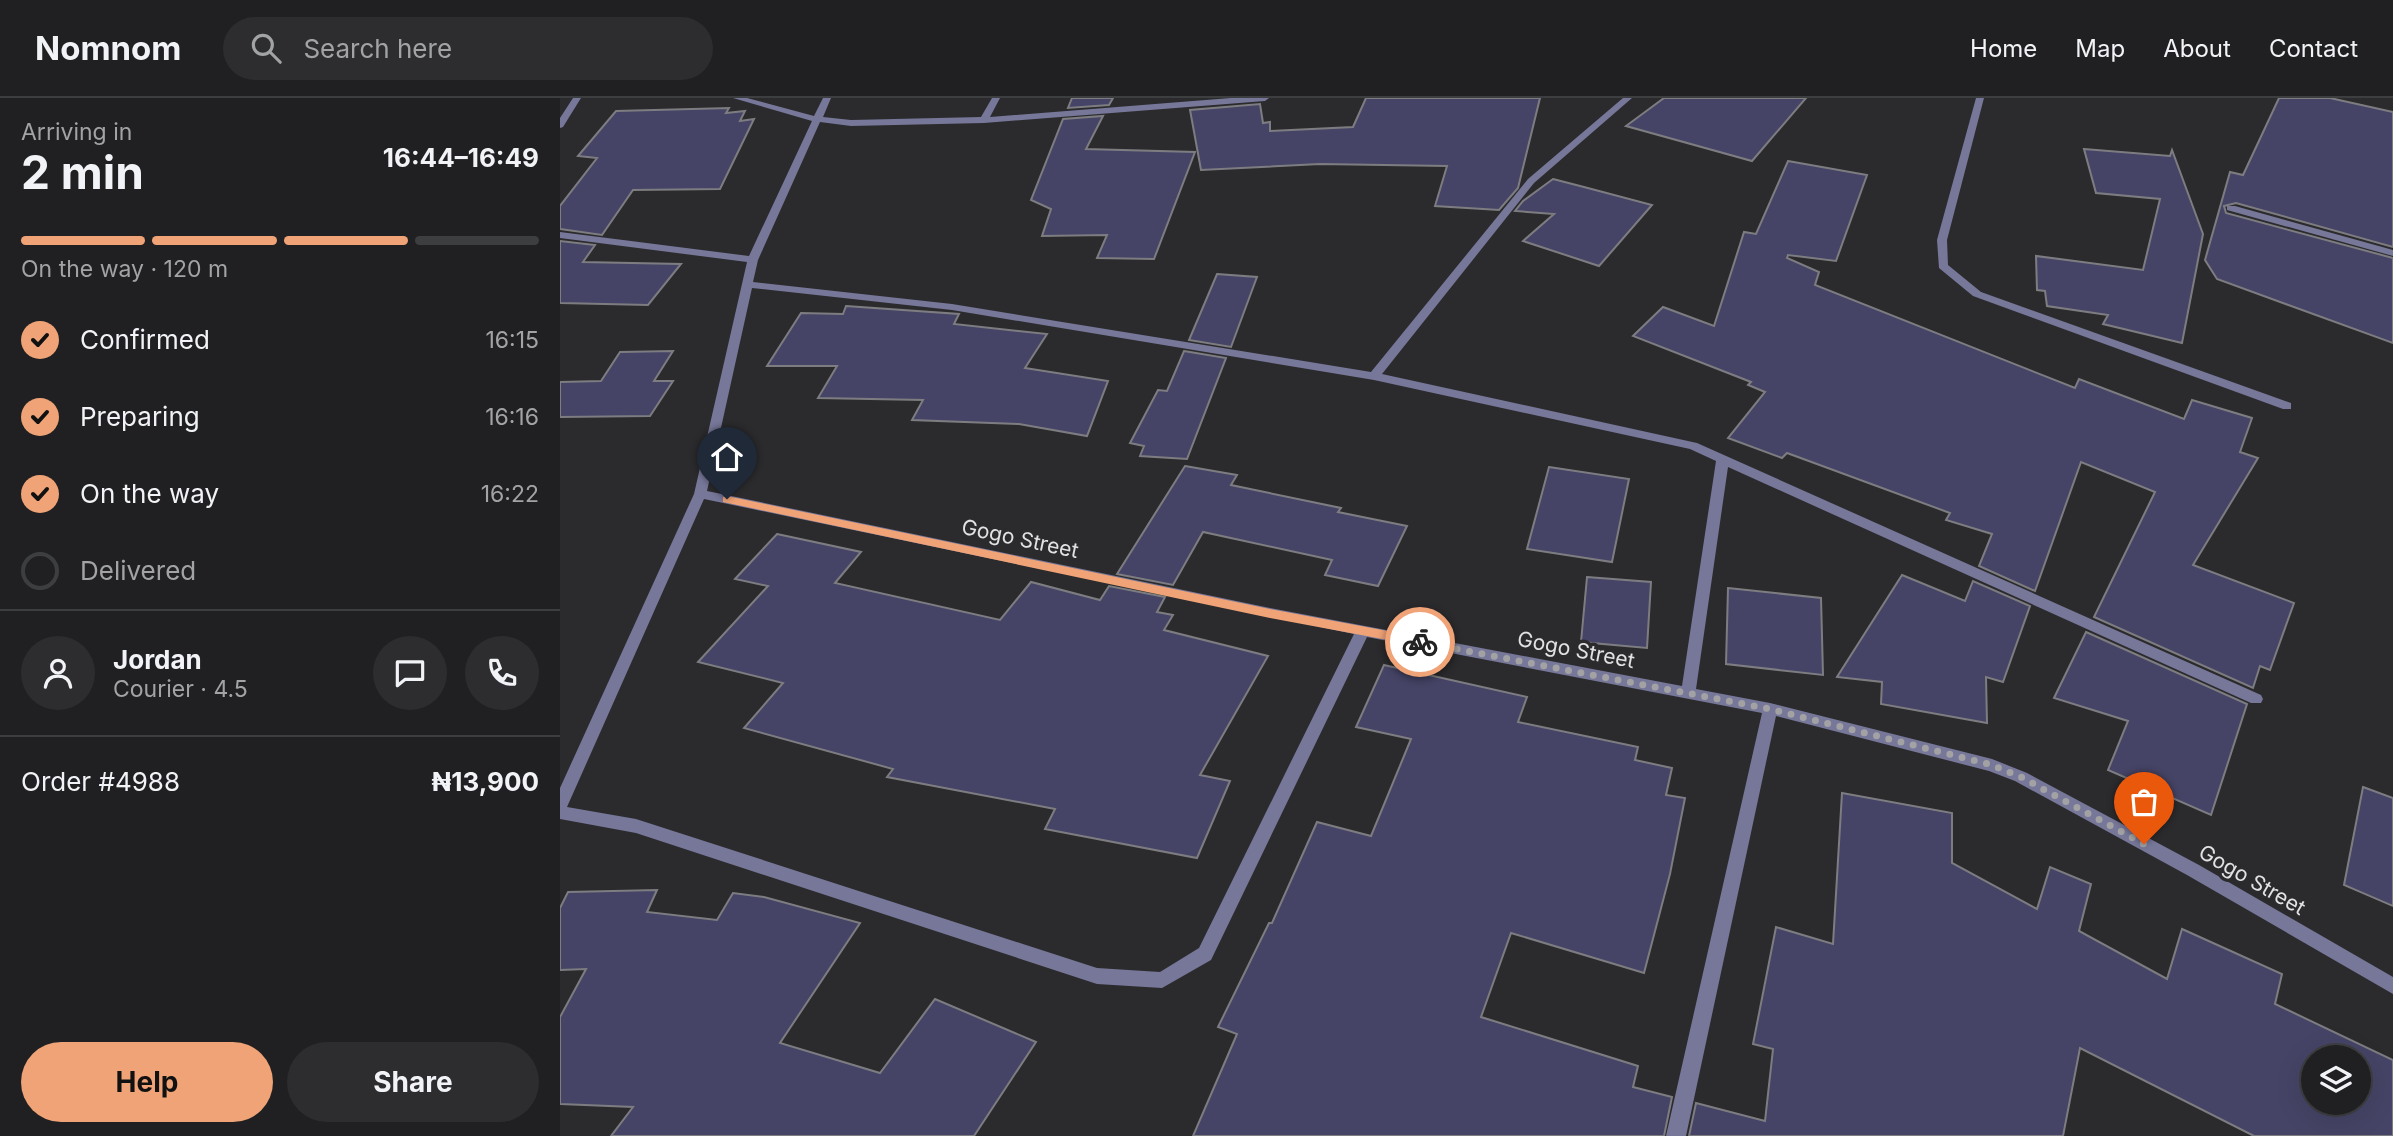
<!DOCTYPE html>
<meta charset="utf-8">
<style>
:root{--surface:#202022;--page:#2d2d2f;--text:#f1f3f6;--muted:#a2a3a5;--line:#3d3e40;--accent:#efa376}
body{margin:0;font-family:Inter,sans-serif;background:var(--page);color:var(--text);height:100vh;display:flex;flex-direction:column;font-size:26px;white-space:nowrap}
*{box-sizing:border-box;margin:0}
p{font-size:23px;color:var(--muted)}
.icon{flex:none;width:38px;height:38px;fill:none;stroke:currentColor;stroke-width:2;stroke-linecap:round;stroke-linejoin:round}
.map{position:relative;flex:1;overflow:hidden}
.side{display:flex;flex-direction:column;background:var(--surface);width:560px}
.side>*{flex:none}
.tools{position:absolute;left:1741px;top:947px;display:grid;gap:14px}
.tools a{display:grid;place-items:center;width:70px;height:70px;border-radius:50%;background:var(--surface);box-shadow:0 7px 28px #0002,0 0 0 2px var(--line);font-size:35px}
.pin{position:absolute;display:grid;place-items:center;width:60px;height:60px;color:#fff;margin:-72px -30px;border-radius:50% 50% 50% 0;rotate:-45deg;box-shadow:0 0 7px #0007}
.pin .icon{rotate:45deg}
.courier{position:absolute;display:grid;place-items:center;width:70px;height:70px;margin:-35px;border:5px solid #efa376;border-radius:50%;background:#fff;color:#222;box-shadow:0 2px 9px #0007}
.headline em{font-style:normal;font-weight:700}
.headline div{display:flex;flex-direction:column-reverse}
.headline{display:flex;align-items:center;justify-content:space-between;height:119px;padding:0 21px}
h1{font-size:46px;font-weight:700;line-height:52px}
.bar{display:grid;grid-template-columns:repeat(4,1fr);gap:10px 7px;align-content:center;height:84px;padding:0 21px}
.bar i{height:9px;border-radius:5px;background:var(--line)}
.bar .selected{background:var(--accent)}
.bar p{grid-column:span 4}
.line{display:flex;align-items:center;gap:18px;padding:0 21px;border-top:2px solid var(--line)}
.line div{flex:1}
.round{display:grid;place-items:center;flex:none;width:74px;height:74px;border-radius:37px;background:var(--page)}
ol{padding:0 21px;list-style:none}
li{display:flex;align-items:center;gap:21px;height:77px}
li p{margin-inline-start:auto}
li .icon{padding:7px;border-radius:50%;background:var(--accent);color:#111;stroke-width:4}
li:last-child{color:var(--muted)}
li i{width:38px;height:38px;border:4px solid var(--line);border-radius:50%}
.primary-button{display:flex;gap:14px;margin-top:auto;padding:14px 21px}
.primary-button a{flex:1;height:80px;border-radius:42px;background:var(--accent);color:#111;font-size:28px;font-weight:700;line-height:80px;text-align:center}
.primary-button a+a{background:var(--page);color:var(--text)}
header{display:flex;align-items:center;gap:42px;box-sizing:border-box;height:98px;padding:0 35px;background:var(--surface);border-bottom:2px solid var(--line)}
header strong{font-size:33px}
nav{display:flex;gap:38px;margin-inline-start:auto;font-size:24px}
.search{width:490px;height:63px;background:var(--page);display:flex;align-items:center;gap:18px;box-sizing:border-box;padding:0 24px;border-radius:38px;color:var(--muted);font-size:26px}
main{display:flex;flex:1;min-height:0}
.map>svg:first-child{display:block}
</style>
<header>
<strong>Nomnom</strong>
<div class="search"><svg class="icon" aria-label="search" viewBox="0 0 24 24"><circle cx="10" cy="10" r="6"/><path d="M15 15l6 6"/></svg>Search here</div>
<nav><a>Home</a><a>Map</a><a>About</a><a>Contact</a></nav>
</header>
<main>
<section class="side">
<div class="headline"><div><h1>2 min</h1><p>Arriving in</p></div><em>16:44–16:49</em></div>
<div class="bar"><i class="selected"></i><i class="selected"></i><i class="selected"></i><i></i><p>On the way · 120 m</p></div>
<ol>
<li><svg class="icon" aria-label="check" viewBox="0 0 24 24"><path d="M5 12l5 5 9-10"/></svg>Confirmed<p>16:15</p></li>
<li><svg class="icon" aria-label="check" viewBox="0 0 24 24"><path d="M5 12l5 5 9-10"/></svg>Preparing<p>16:16</p></li>
<li><svg class="icon" aria-label="check" viewBox="0 0 24 24"><path d="M5 12l5 5 9-10"/></svg>On the way<p>16:22</p></li>
<li><i></i>Delivered</li>
</ol>
<div class="line" style="height:126px"><a class="round"><svg class="icon" aria-label="person" viewBox="0 0 24 24"><circle cx="12" cy="8" r="4"/><path d="M4 21q1-7 8-7t8 7"/></svg></a><div><b>Jordan</b><p>Courier · 4.5</p></div><a class="round"><svg class="icon" aria-label="chat" viewBox="0 0 24 24"><path d="M4 5h16v11H9l-5 4z"/></svg></a><a class="round"><svg class="icon" aria-label="phone" viewBox="0 0 24 24"><path d="M5 4h4l2 5-3 2q2 4 5 5l2-3 5 2v4C11 20 4 13 5 4z"/></svg></a></div>
<div class="line" style="height:91px"><div>Order #4988</div><b>₦13,900</b></div>
<div class="primary-button"><a>Help</a><a>Share</a></div>
</section>
<div class="map">
<svg width="1833" height="1038" viewBox="0 0 1833 1038">
<rect width="100%" height="100%" fill="#2b2b2e"/>
<!-- building -->
<g fill="#454466" stroke="#7d7d81" stroke-width="2" fill-rule="evenodd">
<polygon points="512,0 553,0 549,7 508,10"/>
<polygon points="806,0 980,0 958,90 939,112 875,108 887,68 760,66 641,72 630,12 700,6 703,25 710,24 710,33 793,29"/>
<polygon points="1104,0 1246,0 1192,63 1066,28"/>
<polygon points="1719,0 1770,0 1833,14 1833,149 1676,105 1664,108 1666,115 1833,160 1833,245 1657,181 1645,162 1670,74 1683,77"/>
<polygon points="169,10 166,15 185,13 180,23 194,21 160,91 73,92 42,137 0,131 0,108 37,60 18,58 56,13"/>
<polygon points="543,18 526,51 635,54 594,161 537,160 547,137 482,138 491,111 471,102 503,21"/>
<polygon points="1524,51 1610,58 1612,52 1643,136 1622,245 1543,226 1548,217 1487,208 1485,193 1477,192 1476,158 1583,172 1600,101 1536,95"/>
<polygon points="1228,63 1307,77 1276,163 1228,157 1227,160 1259,174 1255,187 1515,290 1519,281 1624,321 1632,302 1692,320 1680,354 1698,360 1633,467 1734,505 1710,572 1700,568 1693,590 1534,519 1595,394 1521,364 1475,493 1419,468 1432,436 1386,422 1390,415 1227,355 1222,360 1168,340 1205,294 1188,287 1191,284 1073,238 1103,209 1154,228 1184,134 1196,136"/>
<polygon points="993,81 1024,89 1092,107 1039,168 963,143 994,116 955,113 963,103"/>
<polygon points="0,143 35,147 23,164 121,166 88,207 0,205"/>
<polygon points="657,176 697,179 671,249 629,242"/>
<polygon points="286,208 399,216 394,226 487,236 465,270 548,283 527,338 459,326 352,322 363,302 258,300 277,268 207,268 241,215 283,216"/>
<polygon points="113,253 94,283 113,283 90,318 0,319 0,284 41,283 60,254"/>
<polygon points="624,253 666,260 627,361 580,358 584,348 570,345 598,292 607,293"/>
<polygon points="625,368 677,377 671,387 781,410 778,414 847,428 818,488 765,477 772,462 643,434 613,487 557,476"/>
<polygon points="989,369 1069,381 1052,464 967,451"/>
<polygon points="217,436 301,454 275,485 440,522 471,484 540,502 549,488 605,499 597,514 613,517 604,532 708,558 640,677 670,683 637,760 485,731 495,711 327,679 333,671 184,630 223,585 138,564 208,488 175,481"/>
<polygon points="1342,477 1405,503 1413,483 1470,508 1443,584 1426,579 1427,625 1321,606 1322,584 1277,579"/>
<polygon points="1027,479 1091,484 1087,550 1021,544"/>
<polygon points="1168,490 1261,500 1263,577 1166,566"/>
<polygon points="1526,534 1687,606 1651,717 1548,672 1568,623 1494,600"/>
<polygon points="824,567 967,599 958,624 1078,649 1075,662 1112,670 1106,697 1125,700 1110,776 1084,875 951,835 921,919 1078,968 1073,989 1112,999 1104,1038 633,1038 677,936 658,929 709,825 712,825 757,724 811,738 851,641 796,629"/>
<polygon points="1803,689 1833,700 1833,808 1784,787"/>
<path d="M1282,695L1392,715V765L1477,811L1490,769L1531,786L1519,833L1607,881L1622,831L1722,876L1715,906L1833,962V1038H1694L1520,950L1503,1038H1129L1136,1005L1205,1023L1213,951L1193,946L1216,829L1273,846ZM1754,959H1799V1004H1754Z"/>
<polygon points="97,792 87,814 157,822 173,795 204,799 300,825 220,945 320,975 375,901 476,944 414,1038 51,1038 73,1009 0,1006 0,919 26,871 0,872 0,810 8,794"/>
</g>
<g fill="none" stroke-linecap="round" stroke-linejoin="round">
<!-- service -->
<polygon fill="#779" fill-rule="evenodd" points="1667,108 1675,108 1833,152 1833,158 1667,112"/>
<!-- minor -->
<g fill="#779" fill-rule="evenodd">
<polygon points="13,0 21,0 3,29 0,30 0,20"/>
<path d="M173,0H187L254,18L263,0H271L263,19L291,22L421,19L432,0H440L430,19L671,0H709L705,3L424,25L291,28L260,24L198,162L193,184L392,206L811,274L968,81L1063,0H1072L974,85L822,276L1137,345L1701,597L1703,601L1701,605H1691L1168,369L1136,591L1210,605L1432,661L1467,675L1639,767L1833,879V896L1627,777L1455,683L1429,673L1216,618L1126,1038H1106L1202,615L807,539L651,862L602,890L537,886L76,735L0,721V690L134,396L187,164L0,140V134L189,158L252,23ZM192,190L392,212L814,282L1130,351L1156,363L1122,588L710,510L147,393ZM144,401L794,536L639,850L600,874L537,870L76,721L7,709Z"/>
<polygon points="1416,0 1424,0 1387,142 1388,167 1421,194 1731,305 1731,311 1723,311 1413,198 1379,170 1377,142"/>
</g>
</g>
<!-- route -->
<polygon fill="#efa376" points="167,398 710,511 860,539 866,544 860,548 710,520 163,404 163,399"/>
<g fill="none" stroke-linecap="round" stroke-linejoin="round">
<!-- done -->
<polyline stroke="#a2a2a4" stroke-width="7" stroke-dasharray="0 12.6" points="860,544 1210,611 1432,667 1461,679 1584,746"/>
</g>
<g text-anchor="middle" stroke-width="7" stroke-linejoin="round" paint-order="stroke">
<!-- street labels -->
<g font-size="21" fill="#e2e2e4" stroke="#2b2b2e">
<text transform="translate(460 441) rotate(12)" y="7">Gogo Street</text>
<text transform="translate(1016 552) rotate(11)" y="7">Gogo Street</text>
<text transform="translate(1692 782) rotate(30)" y="7">Gogo Street</text>
</g>
</g>
</svg>
<div class="tools">
<a><svg class="icon" aria-label="layers" viewBox="0 0 24 24"><path d="M12 4l9 5-9 5-9-5zM3 14l9 5 9-5"/></svg></a>
</div>
<div class="pin" style="left:1584px;top:746px;background:#ea580c"><svg class="icon" aria-label="bag" viewBox="0 0 24 24"><path d="M5 8h14l-1 12H6zM9 8a3 3 0 0 1 6 0"/></svg></div>
<div class="pin" style="left:167px;top:401px;background:#1f2937"><svg class="icon" aria-label="home" viewBox="0 0 24 24"><path d="M3 11l9-7 9 7M6 9v11h12V9"/></svg></div>
<div class="courier" style="left:860px;top:544px"><svg class="icon" aria-label="bike" viewBox="0 0 24 24"><circle cx="6" cy="16" r="4"/><circle cx="18" cy="16" r="4"/><path d="M6 16l4-8h5l3 8M10 8l3 8H6M13 5h3"/></svg></div>
</div>
</main>
